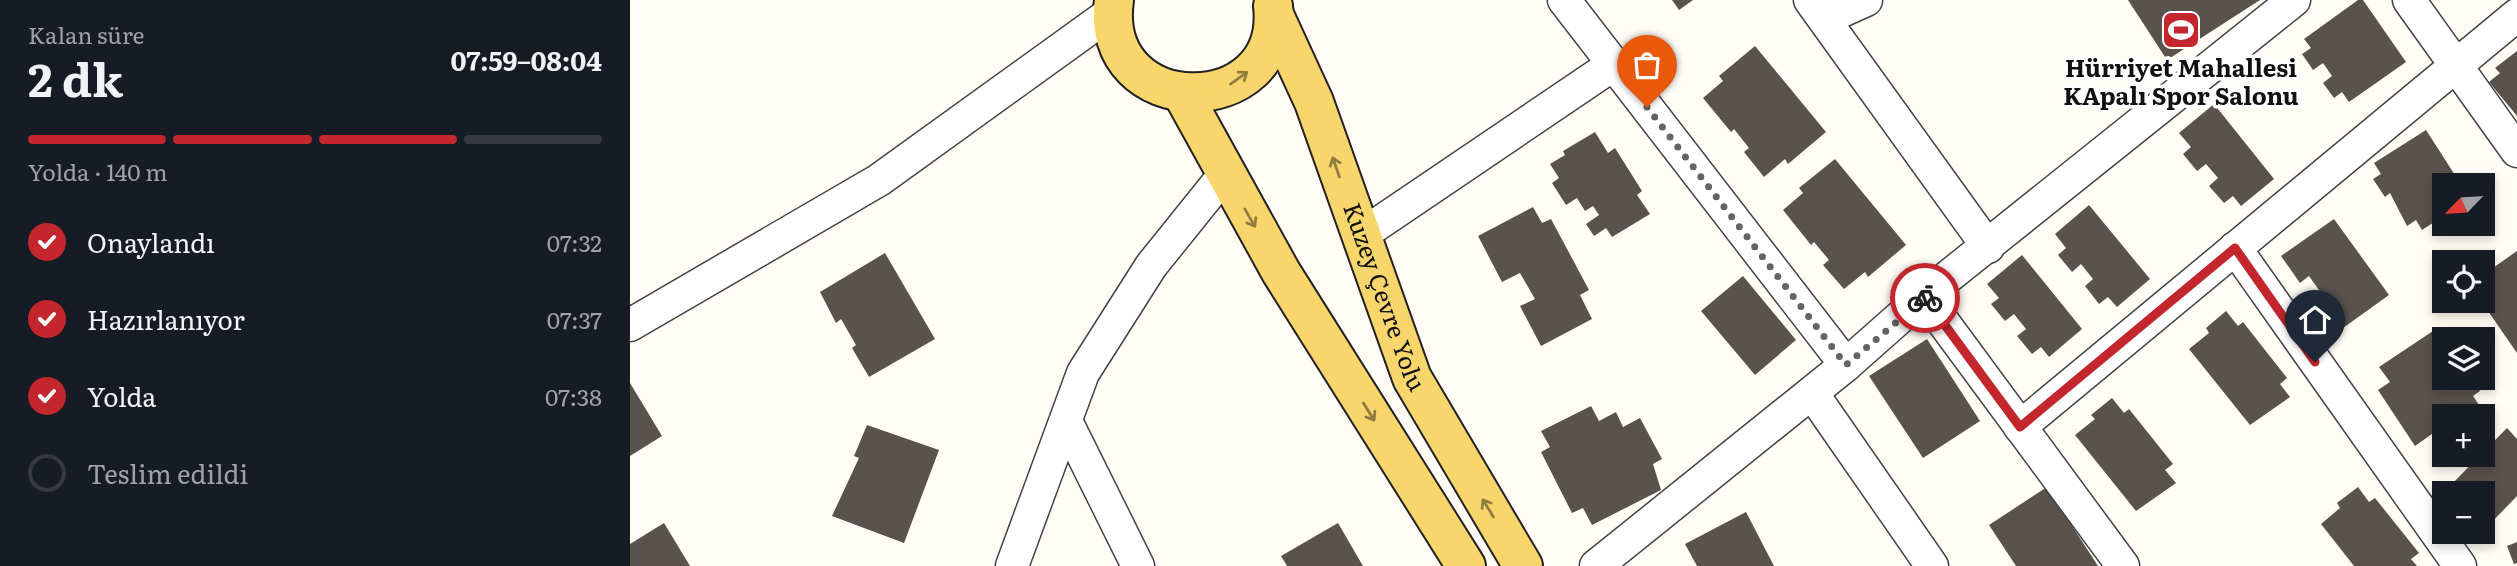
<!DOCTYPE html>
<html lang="tr">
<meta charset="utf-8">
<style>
:root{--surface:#171b24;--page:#242831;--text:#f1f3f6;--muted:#9ea1a6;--line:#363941;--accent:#c4262e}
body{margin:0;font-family:Literata,serif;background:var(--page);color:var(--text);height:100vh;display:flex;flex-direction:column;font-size:26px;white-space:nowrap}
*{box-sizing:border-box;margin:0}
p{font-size:23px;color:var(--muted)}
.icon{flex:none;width:38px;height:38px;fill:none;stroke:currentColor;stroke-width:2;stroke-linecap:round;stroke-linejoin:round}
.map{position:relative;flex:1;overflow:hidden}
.details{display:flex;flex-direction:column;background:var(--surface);width:630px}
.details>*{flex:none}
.needle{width:46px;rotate:245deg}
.fabs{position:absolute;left:1802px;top:173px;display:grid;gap:14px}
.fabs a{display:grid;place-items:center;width:63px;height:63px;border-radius:0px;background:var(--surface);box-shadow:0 4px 10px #0003;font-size:35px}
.pin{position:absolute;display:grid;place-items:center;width:60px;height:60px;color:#fff;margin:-72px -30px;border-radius:50% 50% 50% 0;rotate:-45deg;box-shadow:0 0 7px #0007}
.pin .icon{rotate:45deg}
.courier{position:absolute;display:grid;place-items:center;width:70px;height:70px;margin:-35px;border:5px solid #c4262e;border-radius:50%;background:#fff;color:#222;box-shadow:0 2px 9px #0007}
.overview em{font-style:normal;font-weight:700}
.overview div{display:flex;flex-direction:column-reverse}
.overview{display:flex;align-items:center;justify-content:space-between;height:119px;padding:0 28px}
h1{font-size:46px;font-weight:700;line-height:52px}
.bar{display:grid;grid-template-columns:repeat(4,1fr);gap:10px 7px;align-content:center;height:84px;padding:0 28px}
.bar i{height:9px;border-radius:5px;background:var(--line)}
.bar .current{background:var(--accent)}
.bar p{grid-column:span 4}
ol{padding:0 28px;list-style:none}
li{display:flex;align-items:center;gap:21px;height:77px}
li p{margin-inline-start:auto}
li .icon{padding:7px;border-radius:50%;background:var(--accent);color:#fff;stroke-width:4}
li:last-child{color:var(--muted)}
li i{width:38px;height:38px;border:4px solid var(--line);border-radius:50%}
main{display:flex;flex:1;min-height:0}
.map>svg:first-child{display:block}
</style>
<main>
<section class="details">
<div class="overview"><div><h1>2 dk</h1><p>Kalan süre</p></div><em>07:59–08:04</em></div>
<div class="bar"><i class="current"></i><i class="current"></i><i class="current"></i><i></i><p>Yolda · 140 m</p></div>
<ol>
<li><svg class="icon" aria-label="check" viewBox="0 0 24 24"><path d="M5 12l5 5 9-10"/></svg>Onaylandı<p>07:32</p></li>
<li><svg class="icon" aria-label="check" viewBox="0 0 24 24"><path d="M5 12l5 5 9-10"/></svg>Hazırlanıyor<p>07:37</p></li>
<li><svg class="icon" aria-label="check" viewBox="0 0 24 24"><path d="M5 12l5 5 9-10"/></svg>Yolda<p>07:38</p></li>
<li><i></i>Teslim edildi</li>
</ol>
</section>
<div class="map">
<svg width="1887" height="566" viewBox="0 0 1887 566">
<rect width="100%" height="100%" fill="#fffdf5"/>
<!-- building -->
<g fill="#5a524d">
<polygon points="1042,0 1063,0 1049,10"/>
<polygon points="1498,0 1630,0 1537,60"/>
<polygon points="1728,0 1733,0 1776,62 1719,102 1712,92 1704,98 1693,83 1702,76 1693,63 1683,70 1672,54 1681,48 1674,39"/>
<polygon points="1125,46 1196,132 1158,164 1155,159 1134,177 1114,152 1119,148 1104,129 1101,132 1073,98 1093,81 1089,76"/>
<polygon points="1887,51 1887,116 1859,82 1870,73 1865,68"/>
<polygon points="1584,104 1644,179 1611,206 1603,196 1594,203 1579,186 1588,178 1576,164 1567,171 1553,154 1561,147 1549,133"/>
<polygon points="1796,130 1832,186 1815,186 1815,215 1792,230 1786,220 1777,226 1760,193 1755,197 1743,179 1751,174 1744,163"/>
<polygon points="965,132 978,153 985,148 1012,191 1007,195 1020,214 982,237 976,228 964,236 956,224 969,215 963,206 955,211 947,198 936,205 922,183 929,178 920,164 935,155 933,151"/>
<polygon points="1205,159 1276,245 1238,277 1235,272 1214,289 1193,265 1199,260 1184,242 1181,245 1153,210 1173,193 1169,188"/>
<polygon points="1459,205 1520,279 1487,307 1478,297 1469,304 1455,286 1463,279 1451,264 1442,272 1428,255 1436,248 1425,234"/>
<polygon points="903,207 912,223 921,219 959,290 950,295 962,319 911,346 890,306 905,299 890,273 872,282 848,236"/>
<polygon points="1704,219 1759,295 1706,333 1687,307 1696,300 1679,276 1670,283 1651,256"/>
<polygon points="1887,251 1887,353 1851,301 1853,275"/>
<polygon points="255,253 305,339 239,377 222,348 226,345 211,319 206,323 190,292"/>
<polygon points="1392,255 1452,329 1419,357 1411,347 1402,354 1387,336 1396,329 1384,314 1375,321 1361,304 1369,298 1357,284"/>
<polygon points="1113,276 1166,340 1125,375 1071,311"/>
<polygon points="1596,311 1608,326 1613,322 1657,378 1650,384 1660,397 1620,425 1559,349 1579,333 1576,328"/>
<polygon points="1803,331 1815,348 1815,378 1842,378 1850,391 1843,396 1854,412 1847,416 1815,416 1815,439 1808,443 1802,434 1785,446 1748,390 1760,382 1749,367"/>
<polygon points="1297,339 1350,421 1293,458 1239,376"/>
<polygon points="0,383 32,436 0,456"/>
<polygon points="1482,398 1494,413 1499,409 1543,464 1535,470 1546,483 1506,511 1445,435 1465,419 1461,415"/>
<polygon points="961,406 969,421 986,412 993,427 1010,418 1032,459 1023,464 1031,490 962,525 953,508 942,513 911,452 920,447 911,431"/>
<polygon points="237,425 309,450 274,543 202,516 229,458 224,456"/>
<polygon points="1877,428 1887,439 1887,496 1856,528 1853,494 1822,494 1817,489"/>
<polygon points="1417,487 1468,566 1386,566 1359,525"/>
<polygon points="1728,487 1739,502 1745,498 1789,553 1781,559 1787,566 1724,566 1691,524 1710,508 1707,503"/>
<polygon points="1116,512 1144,566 1067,566 1055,544"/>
<polygon points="34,523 60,566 0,566 0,544"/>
<polygon points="708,523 733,566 657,566 651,556"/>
<polygon points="1887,542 1887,563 1884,564 1877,546"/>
</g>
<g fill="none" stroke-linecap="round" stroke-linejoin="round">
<defs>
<g id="minor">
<polyline points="934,0 1216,365"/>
<polyline points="1180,0 1358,247"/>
<polyline points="1779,0 1887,151"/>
<polyline points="1194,19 1236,0"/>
<polyline points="730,236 984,64"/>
<polyline points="1605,248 1830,566"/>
<polyline points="1294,296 1493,566"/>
<polyline points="0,325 249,180 482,12"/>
<polyline points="1182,393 1302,566"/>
<polyline points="436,421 508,566"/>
<polyline points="1390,427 1887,15"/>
<polyline points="382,566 453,373 521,266 595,174"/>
<polyline points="966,566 1216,365 1294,296 1664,0"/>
</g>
<g id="major">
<path d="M484,0C467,122 656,122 643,6"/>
<path id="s1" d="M644,15L684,102L782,378L893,566"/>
<polyline points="552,93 651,272 836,566"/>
</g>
</defs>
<!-- minor casing -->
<use href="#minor" stroke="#444" stroke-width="35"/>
<!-- major casing -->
<use href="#major" stroke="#222" stroke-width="42"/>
<!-- minor -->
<use href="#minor" stroke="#fff" stroke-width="32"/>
<!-- major -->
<use href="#major" stroke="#f9d66b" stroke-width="38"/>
</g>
<!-- one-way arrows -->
<defs><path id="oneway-shaft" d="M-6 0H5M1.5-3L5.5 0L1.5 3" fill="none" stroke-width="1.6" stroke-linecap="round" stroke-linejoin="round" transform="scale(1.75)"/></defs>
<g stroke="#917d42">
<use href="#oneway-shaft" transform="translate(609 78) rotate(-36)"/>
<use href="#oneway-shaft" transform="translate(706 167) rotate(-109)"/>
<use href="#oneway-shaft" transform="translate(620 218) rotate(60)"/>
<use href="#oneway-shaft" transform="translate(739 412) rotate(58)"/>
<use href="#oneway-shaft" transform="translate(858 508) rotate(-121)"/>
</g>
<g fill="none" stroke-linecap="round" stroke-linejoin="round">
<!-- done -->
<polyline stroke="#646461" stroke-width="7" stroke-dasharray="0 12.6" points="1017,107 1216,365 1295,298"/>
<!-- route -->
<polyline stroke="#c4262e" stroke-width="9" points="1295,298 1390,427 1605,248 1685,362"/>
</g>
<!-- icons -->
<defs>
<symbol id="stadium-square" viewBox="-11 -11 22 22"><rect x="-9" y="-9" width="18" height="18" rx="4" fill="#c4262e" stroke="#fff"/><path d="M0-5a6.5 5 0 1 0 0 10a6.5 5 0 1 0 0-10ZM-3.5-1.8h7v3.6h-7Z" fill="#fff"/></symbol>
</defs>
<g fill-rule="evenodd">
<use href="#stadium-square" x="1529" y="8" width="44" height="44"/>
</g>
<g text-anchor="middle" stroke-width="7" stroke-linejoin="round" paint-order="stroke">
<!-- poi labels -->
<g font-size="24" font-weight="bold" fill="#111" stroke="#fff">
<text x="1551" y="77">Hürriyet Mahallesi<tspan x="1551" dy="28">KApalı Spor Salonu</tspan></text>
</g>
<!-- street labels -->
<g font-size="24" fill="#111" stroke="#fff">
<text dy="8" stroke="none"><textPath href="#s1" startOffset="303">Kuzey Çevre Yolu</textPath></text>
</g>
</g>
</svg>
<div class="fabs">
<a><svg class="needle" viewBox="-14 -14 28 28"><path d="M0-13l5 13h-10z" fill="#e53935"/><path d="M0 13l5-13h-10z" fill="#9ea1a6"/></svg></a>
<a><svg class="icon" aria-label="locate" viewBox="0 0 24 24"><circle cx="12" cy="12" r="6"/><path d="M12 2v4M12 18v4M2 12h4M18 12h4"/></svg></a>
<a><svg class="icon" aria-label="layers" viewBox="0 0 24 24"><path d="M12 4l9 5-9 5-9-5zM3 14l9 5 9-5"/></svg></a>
<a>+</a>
<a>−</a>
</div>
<div class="pin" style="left:1017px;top:107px;background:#ea580c"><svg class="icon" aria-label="bag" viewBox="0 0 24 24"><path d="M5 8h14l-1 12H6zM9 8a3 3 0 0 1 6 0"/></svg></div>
<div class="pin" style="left:1685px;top:362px;background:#1f2937"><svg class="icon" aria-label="home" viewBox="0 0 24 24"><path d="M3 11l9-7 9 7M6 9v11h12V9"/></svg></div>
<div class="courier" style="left:1295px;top:298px"><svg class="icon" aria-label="bike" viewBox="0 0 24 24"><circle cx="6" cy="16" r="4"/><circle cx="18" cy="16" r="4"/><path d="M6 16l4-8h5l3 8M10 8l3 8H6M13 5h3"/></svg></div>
</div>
</main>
